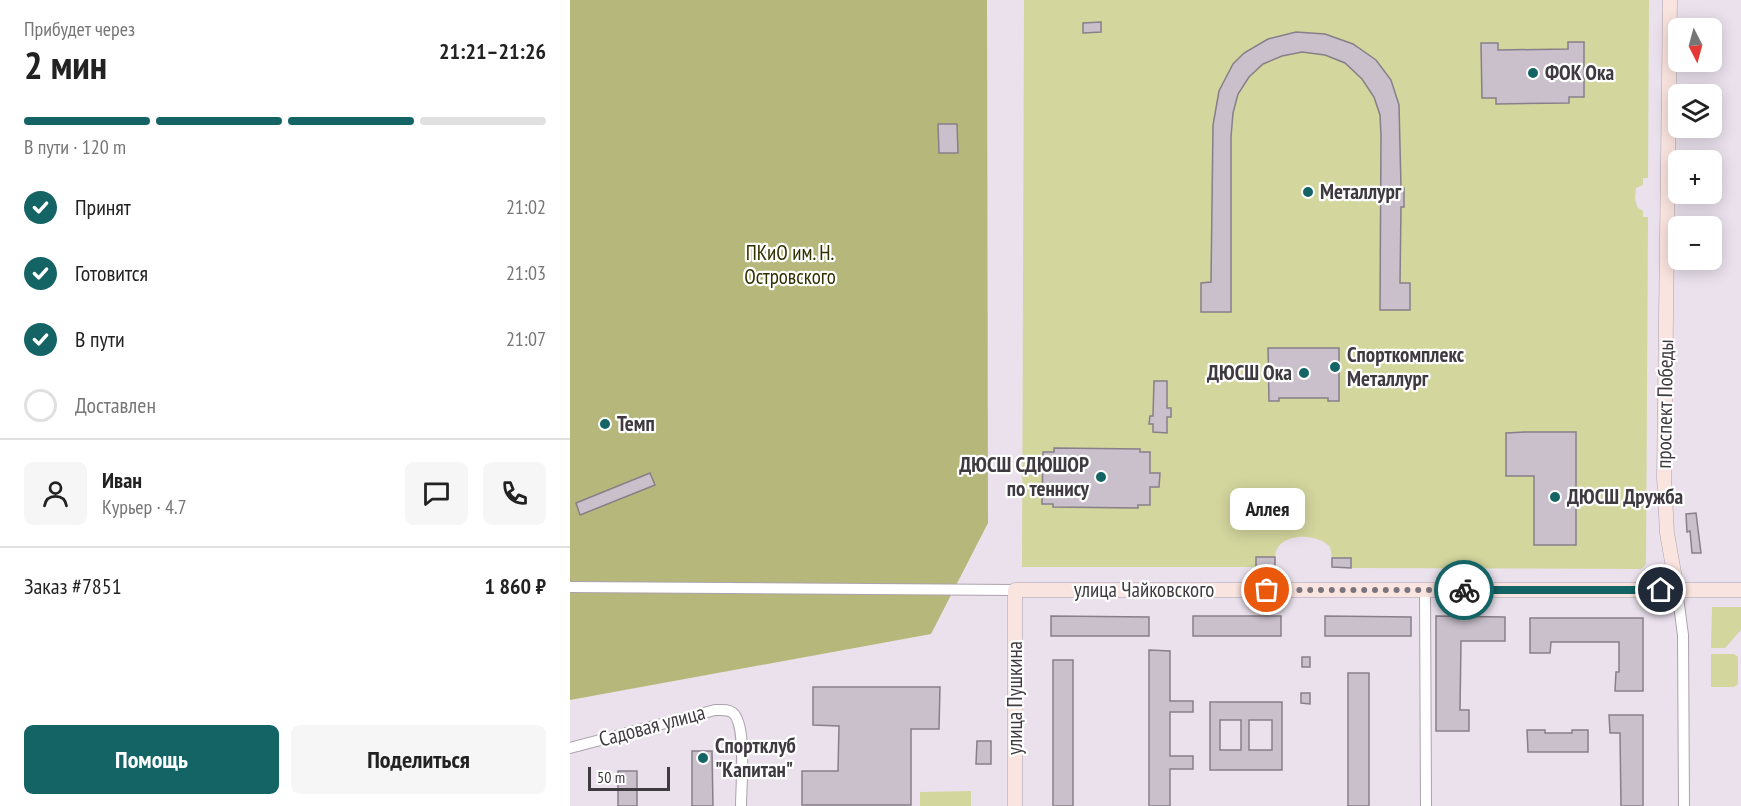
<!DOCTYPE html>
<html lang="ru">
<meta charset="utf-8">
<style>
:root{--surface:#fff;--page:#f6f6f6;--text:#222;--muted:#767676;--line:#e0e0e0;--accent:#146466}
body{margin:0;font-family:"PT Sans Narrow",sans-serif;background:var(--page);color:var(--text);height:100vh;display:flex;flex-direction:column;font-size:22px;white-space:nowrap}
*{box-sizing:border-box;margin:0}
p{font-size:20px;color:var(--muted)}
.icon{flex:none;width:33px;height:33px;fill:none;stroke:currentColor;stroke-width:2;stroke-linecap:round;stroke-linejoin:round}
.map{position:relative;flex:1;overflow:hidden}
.panel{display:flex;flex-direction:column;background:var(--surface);width:570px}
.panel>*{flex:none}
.needle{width:39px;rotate:174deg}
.buttons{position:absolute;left:1098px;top:18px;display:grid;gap:12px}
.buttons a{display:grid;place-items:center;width:54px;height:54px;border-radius:9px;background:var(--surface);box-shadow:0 3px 15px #0003;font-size:30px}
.scale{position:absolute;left:18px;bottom:15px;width:82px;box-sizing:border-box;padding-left:6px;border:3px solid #3e3a3f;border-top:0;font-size:16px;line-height:21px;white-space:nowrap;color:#3e3a3f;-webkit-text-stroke:4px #fff;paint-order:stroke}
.pin{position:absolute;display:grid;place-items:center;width:51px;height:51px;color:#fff;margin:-26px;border:3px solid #fff;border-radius:50%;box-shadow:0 2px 6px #0007}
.courier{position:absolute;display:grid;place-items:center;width:60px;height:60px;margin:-30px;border:4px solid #146466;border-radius:50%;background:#fff;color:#222;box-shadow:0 2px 8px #0007}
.bubble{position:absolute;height:42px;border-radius:9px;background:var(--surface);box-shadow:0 3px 15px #0003;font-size:20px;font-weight:700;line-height:42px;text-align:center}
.summary em{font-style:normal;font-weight:700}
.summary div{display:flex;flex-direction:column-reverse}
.summary{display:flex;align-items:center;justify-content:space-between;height:102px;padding:0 24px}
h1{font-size:39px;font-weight:700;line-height:45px}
.bar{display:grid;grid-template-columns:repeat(4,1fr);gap:9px 6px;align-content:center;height:72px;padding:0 24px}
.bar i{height:8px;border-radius:4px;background:var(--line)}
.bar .selected{background:var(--accent)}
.bar p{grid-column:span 4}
.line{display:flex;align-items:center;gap:15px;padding:0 24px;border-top:2px solid var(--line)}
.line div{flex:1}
.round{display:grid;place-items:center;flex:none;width:63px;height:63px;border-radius:9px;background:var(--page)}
ol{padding:0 24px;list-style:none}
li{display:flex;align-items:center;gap:18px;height:66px}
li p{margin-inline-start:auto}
li .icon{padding:6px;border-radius:50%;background:var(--accent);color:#fff;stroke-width:4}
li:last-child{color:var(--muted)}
li i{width:33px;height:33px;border:3px solid var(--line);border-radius:50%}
.primary-button{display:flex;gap:12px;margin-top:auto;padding:12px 24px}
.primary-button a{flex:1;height:69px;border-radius:9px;background:var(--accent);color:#fff;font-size:24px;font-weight:700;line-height:69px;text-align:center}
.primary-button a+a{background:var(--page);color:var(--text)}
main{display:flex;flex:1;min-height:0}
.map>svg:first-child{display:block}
</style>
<main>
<section class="panel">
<div class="summary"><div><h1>2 мин</h1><p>Прибудет через</p></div><em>21:21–21:26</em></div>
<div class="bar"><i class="selected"></i><i class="selected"></i><i class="selected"></i><i></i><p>В пути · 120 m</p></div>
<ol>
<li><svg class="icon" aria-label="check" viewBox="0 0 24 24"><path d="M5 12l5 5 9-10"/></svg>Принят<p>21:02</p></li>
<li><svg class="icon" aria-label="check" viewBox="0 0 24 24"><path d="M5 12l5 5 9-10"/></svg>Готовится<p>21:03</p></li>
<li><svg class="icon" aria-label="check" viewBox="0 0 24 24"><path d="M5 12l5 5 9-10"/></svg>В пути<p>21:07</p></li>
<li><i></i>Доставлен</li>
</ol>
<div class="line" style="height:108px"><a class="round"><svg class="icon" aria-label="person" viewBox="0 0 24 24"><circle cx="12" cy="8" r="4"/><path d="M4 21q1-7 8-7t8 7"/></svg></a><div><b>Иван</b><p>Курьер · 4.7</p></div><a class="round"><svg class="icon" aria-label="chat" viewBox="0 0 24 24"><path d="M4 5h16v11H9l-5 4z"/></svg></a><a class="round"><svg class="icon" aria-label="phone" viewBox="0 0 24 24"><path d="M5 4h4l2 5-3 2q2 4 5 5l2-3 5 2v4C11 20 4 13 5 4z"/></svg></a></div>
<div class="line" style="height:78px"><div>Заказ #7851</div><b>1 860 ₽</b></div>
<div class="primary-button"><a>Помощь</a><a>Поделиться</a></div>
</section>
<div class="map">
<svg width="1171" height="806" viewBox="0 0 1171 806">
<rect width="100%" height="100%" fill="#eae1ec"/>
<!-- green -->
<g fill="#d3d69d">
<path d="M454,0H1079L1078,178H1073V185L1066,188L1065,198L1067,207L1073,211V217H1078L1076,564L1071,569L781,568V558H762L760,547C747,532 706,532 705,557H686V567H452Z"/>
<polygon points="1142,607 1171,607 1171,630 1155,648 1141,648"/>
<polygon points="1141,654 1164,654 1168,657 1168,684 1164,687 1141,687"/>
<polygon points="401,791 401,806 350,806 350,792"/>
</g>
<!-- forest -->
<polygon fill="#b5b87a" points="0,0 417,0 418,523 361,634 0,700"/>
<!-- building -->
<g fill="#c9c0cb" stroke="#877f89" stroke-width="1.5" fill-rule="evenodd">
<polygon points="531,22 531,32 513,33 513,23"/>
<polygon points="726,32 755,34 783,44 806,60 821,80 829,105 831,188 834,188 834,207 831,207 830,283 840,283 840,310 810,310 811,136 810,115 804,97 792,79 775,63 755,55 732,52 712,56 693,64 679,77 668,94 663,113 661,137 661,312 631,312 631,283 641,282 643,125 649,91 663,64 674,53 698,39"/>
<polygon points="998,42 1014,42 1014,97 999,97 999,103 926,104 926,98 912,98 911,43 928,43 928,50 998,49"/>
<polygon points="368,124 387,124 388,153 369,153"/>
<polygon points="698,348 769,348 769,401 758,401 758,398 709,398 709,401 699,401"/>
<polygon points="584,381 597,381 597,408 601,408 601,417 597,417 597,433 583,432 583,424 579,424 580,416 583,416"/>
<polygon points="955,432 1006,432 1006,545 964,545 964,476 936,476 936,433"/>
<polygon points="484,448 570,449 570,452 580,452 580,473 590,473 589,487 580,487 580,505 568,505 568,508 483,507 483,504 472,504 473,452 484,452"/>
<polygon points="80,473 85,485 10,515 6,503"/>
<polygon points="1126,513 1131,553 1122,553 1120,531 1117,532 1116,514"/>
<rect x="686" y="557" width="19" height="10"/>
<polygon points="762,558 781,558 781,568 762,567"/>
<polygon points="481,616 579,617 579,636 481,636"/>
<rect x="623" y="616" width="88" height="20"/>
<polygon points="755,616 841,617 841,636 755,636"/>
<polygon points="866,616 935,617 935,641 891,641 890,710 899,710 899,731 866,731"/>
<polygon points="960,618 1073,618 1073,691 1045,691 1046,672 1049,672 1049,642 981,642 980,653 960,653"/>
<polygon points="579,650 600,651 600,701 623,701 623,712 600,712 600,756 623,756 623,769 600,769 600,806 579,806"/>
<rect x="732" y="657" width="8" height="10"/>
<rect x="483" y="660" width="20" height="146"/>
<rect x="778" y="673" width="21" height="133"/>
<polygon points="243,687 370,687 369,729 341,729 341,805 232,805 232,771 268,771 269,726 243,725"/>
<polygon points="731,693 740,693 740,704 731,703"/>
<path d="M640,702H712V770H640ZM650,720H671V750H650ZM679,720H702V750H679Z"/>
<polygon points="1039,715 1073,715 1073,806 1051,806 1050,733 1040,733"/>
<polygon points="957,730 975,730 975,733 1002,733 1002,730 1018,730 1018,752 958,752"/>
<polygon points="407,741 421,741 421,764 406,764"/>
<polygon points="122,751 142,751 143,806 122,806"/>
<rect x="48" y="771" width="19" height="35"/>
</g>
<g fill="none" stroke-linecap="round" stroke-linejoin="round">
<defs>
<g id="street">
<polyline points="0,587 445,590"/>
<polyline points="855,590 856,806"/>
<polyline points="1107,590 1113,635 1114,806"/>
<path d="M0,748L145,710C152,710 158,709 163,713C177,725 171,787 171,806"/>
</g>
<g id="secondary">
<polyline points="1100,0 1094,477 1097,533 1107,590"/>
<polyline points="445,806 445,590 1171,590"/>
</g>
</defs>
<!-- street casing -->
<use href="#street" stroke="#aca2ad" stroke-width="12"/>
<!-- secondary casing -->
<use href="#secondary" stroke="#aca2ad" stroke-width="15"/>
<!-- street -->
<use href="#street" stroke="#fff" stroke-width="10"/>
<!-- secondary -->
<use href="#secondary" stroke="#fae4df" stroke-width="14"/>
</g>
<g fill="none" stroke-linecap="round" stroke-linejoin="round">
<!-- done -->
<polyline stroke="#7a747c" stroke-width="6" stroke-dasharray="0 10.8" points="697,590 894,590"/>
<!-- route -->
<polyline stroke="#146466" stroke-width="8" points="894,590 1091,590"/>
</g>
<!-- markers -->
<g fill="#146466" stroke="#fff" stroke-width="2">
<circle cx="963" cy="73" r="6"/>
<circle cx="738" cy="192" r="6"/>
<circle cx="765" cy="367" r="6"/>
<circle cx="734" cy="373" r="6"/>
<circle cx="35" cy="424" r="6"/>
<circle cx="531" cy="477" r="6"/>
<circle cx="985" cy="497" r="6"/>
<circle cx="133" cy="758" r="6"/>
</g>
<g text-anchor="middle" stroke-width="4.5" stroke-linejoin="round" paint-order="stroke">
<!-- poi labels -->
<g font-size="21" font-weight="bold" fill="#3e3a3f" stroke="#fff" text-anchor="start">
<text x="975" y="80">ФОК Ока</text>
<text x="750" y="199">Металлург</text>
<text x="777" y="362">Спорткомплекс<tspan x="777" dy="24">Металлург</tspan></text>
<text x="722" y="380" text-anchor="end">ДЮСШ Ока</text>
<text x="47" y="431">Темп</text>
<text x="519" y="472" text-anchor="end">ДЮСШ СДЮШОР<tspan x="519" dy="24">по теннису</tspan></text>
<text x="997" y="504">ДЮСШ Дружба</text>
<text x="145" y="753">Спортклуб<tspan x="145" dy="24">"Капитан"</tspan></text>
</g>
<!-- park labels -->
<g font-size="21" fill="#313100" stroke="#fff">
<text x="220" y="260">ПКиО им. Н.<tspan x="220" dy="24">Островского</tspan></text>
</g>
<!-- street labels -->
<g font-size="21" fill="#3e3a3f" stroke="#fff">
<text transform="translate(1095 404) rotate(-89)" y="7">проспект Победы</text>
<text x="574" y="597">улица Чайковского</text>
<text transform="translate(445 698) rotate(-90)" y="7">улица Пушкина</text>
<text transform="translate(82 726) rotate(-15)" y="7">Садовая улица</text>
</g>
</g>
</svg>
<div class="buttons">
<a><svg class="needle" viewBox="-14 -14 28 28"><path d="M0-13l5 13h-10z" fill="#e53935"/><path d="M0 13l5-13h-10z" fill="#767676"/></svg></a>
<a><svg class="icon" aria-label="layers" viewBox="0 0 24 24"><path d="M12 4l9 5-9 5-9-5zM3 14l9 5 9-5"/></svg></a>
<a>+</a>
<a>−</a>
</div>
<div class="scale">50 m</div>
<div class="pin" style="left:697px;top:590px;background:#ea580c"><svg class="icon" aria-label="bag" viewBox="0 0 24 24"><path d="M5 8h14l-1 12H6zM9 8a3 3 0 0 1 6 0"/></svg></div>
<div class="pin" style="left:1091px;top:590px;background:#1f2937"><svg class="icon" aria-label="home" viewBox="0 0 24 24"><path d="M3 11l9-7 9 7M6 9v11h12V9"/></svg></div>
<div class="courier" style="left:894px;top:590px"><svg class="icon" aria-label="bike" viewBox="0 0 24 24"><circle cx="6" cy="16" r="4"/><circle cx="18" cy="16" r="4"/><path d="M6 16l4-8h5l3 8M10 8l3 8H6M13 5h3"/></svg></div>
<div class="bubble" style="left:660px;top:488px;width:75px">Аллея</div>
</div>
</main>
